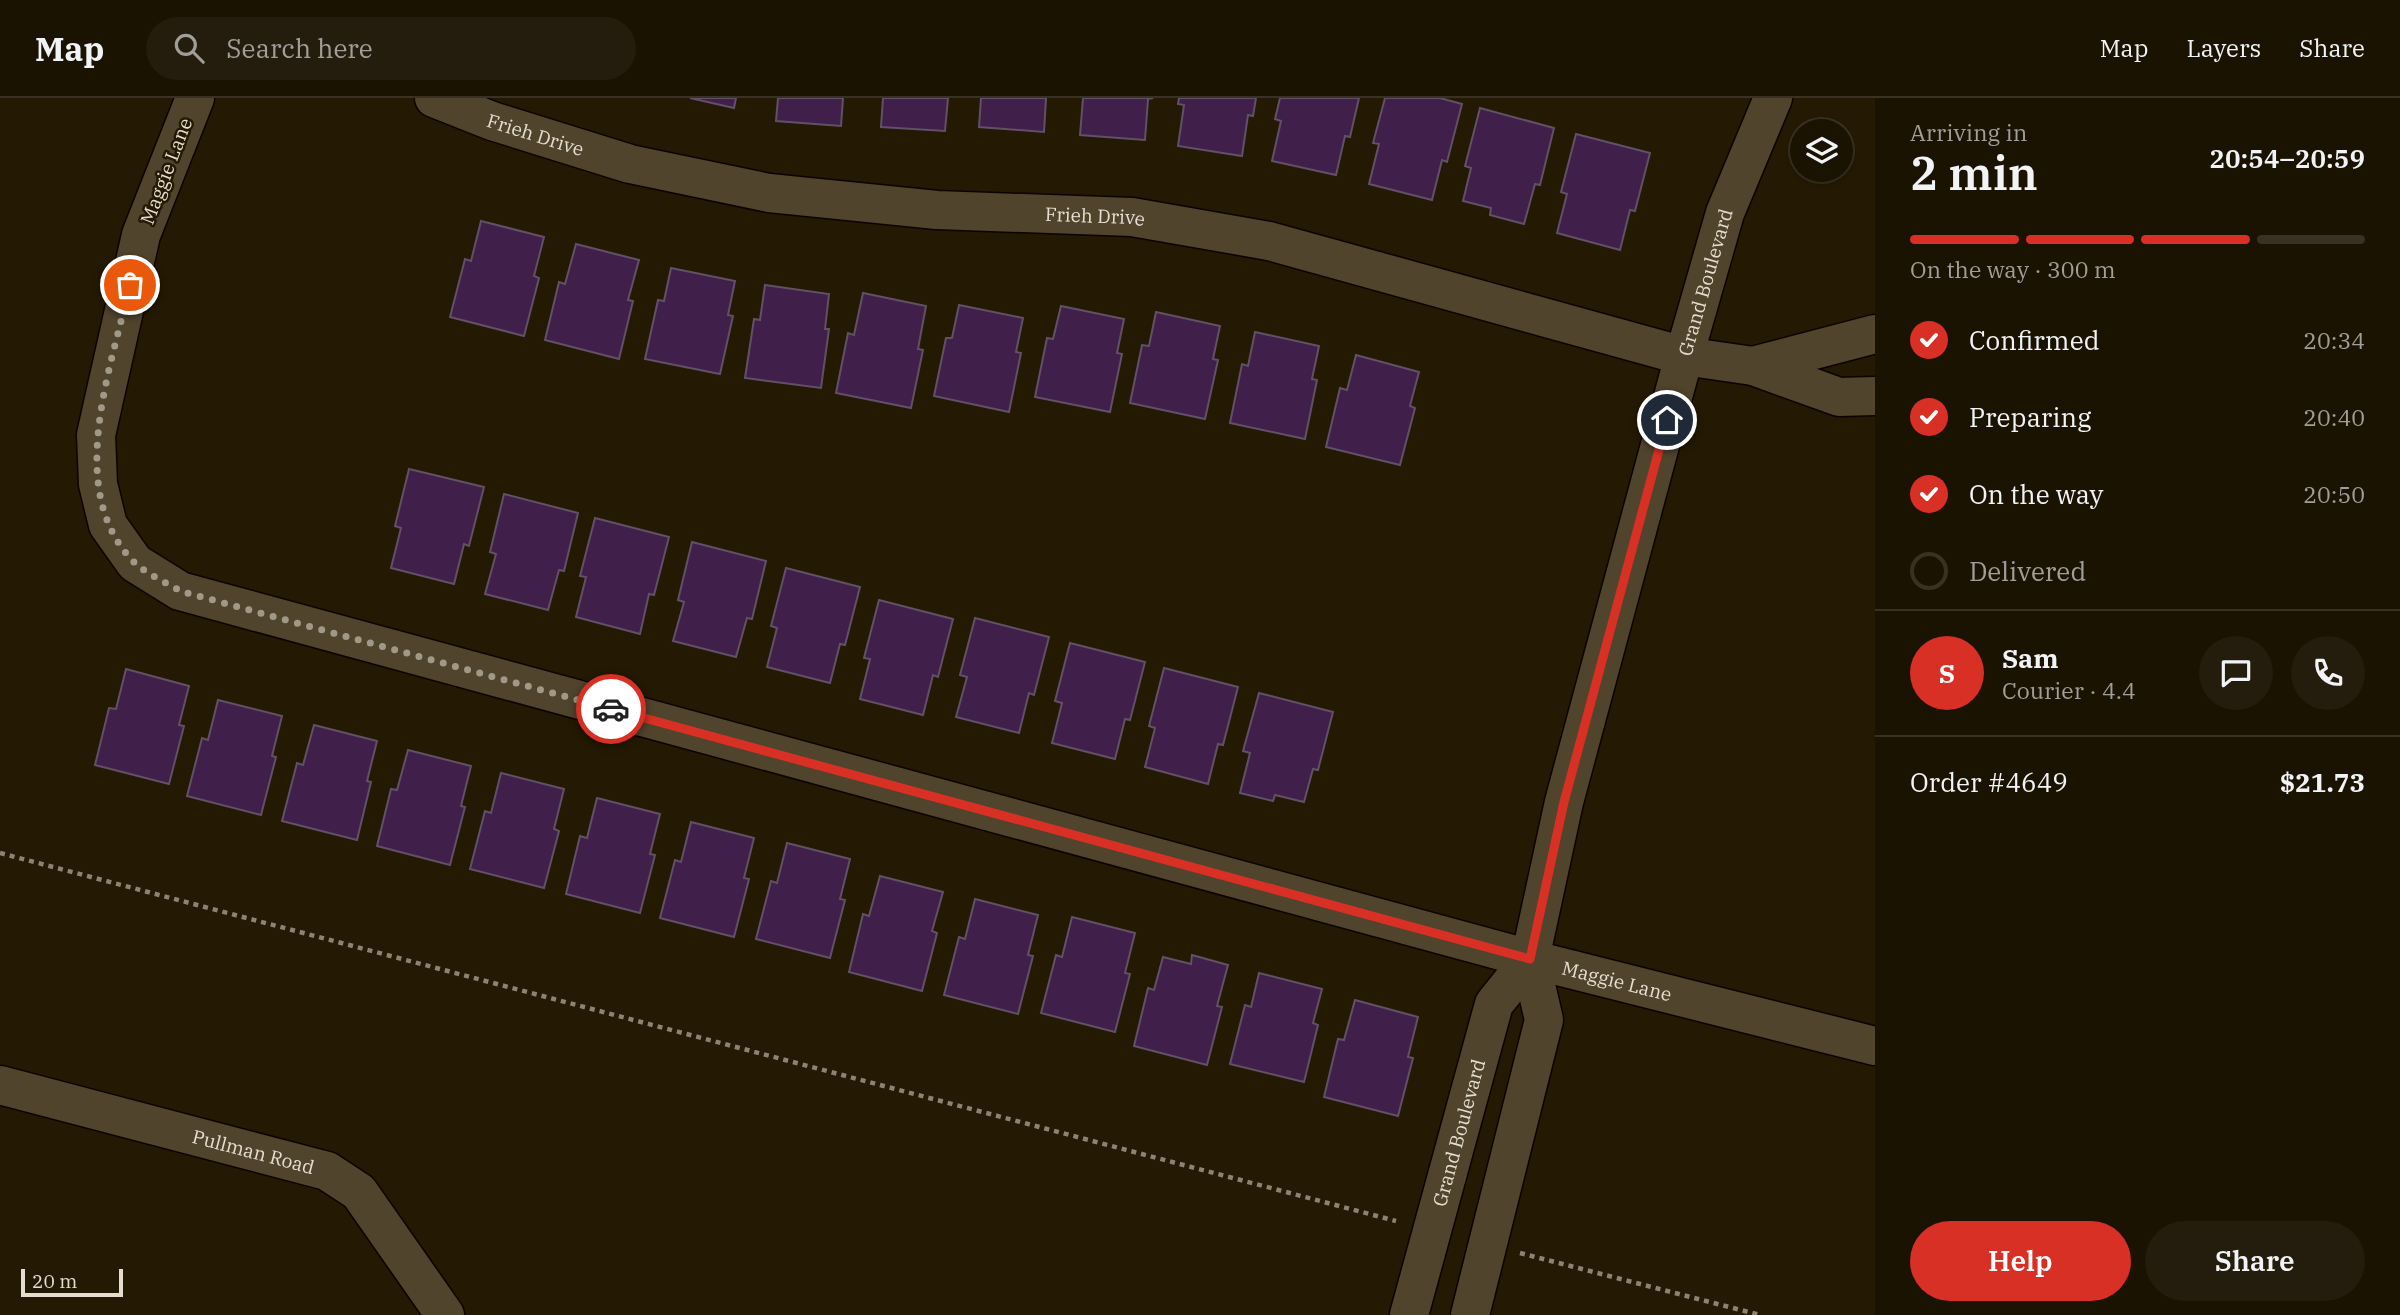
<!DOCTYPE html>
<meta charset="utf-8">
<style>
:root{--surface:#1b1302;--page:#241c0c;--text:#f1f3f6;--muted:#a09e99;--line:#393224;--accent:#d93025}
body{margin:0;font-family:"IBM Plex Serif",serif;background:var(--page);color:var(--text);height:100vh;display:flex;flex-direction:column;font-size:26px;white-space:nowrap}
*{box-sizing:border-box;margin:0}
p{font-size:23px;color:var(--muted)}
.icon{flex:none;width:38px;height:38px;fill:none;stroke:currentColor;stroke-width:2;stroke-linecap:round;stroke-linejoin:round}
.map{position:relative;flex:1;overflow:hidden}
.panel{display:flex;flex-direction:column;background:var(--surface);width:525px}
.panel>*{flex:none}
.controls{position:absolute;left:1790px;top:21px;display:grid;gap:14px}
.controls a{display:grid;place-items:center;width:63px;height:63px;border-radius:50%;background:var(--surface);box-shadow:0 2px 5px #0004,0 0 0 2px var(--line);font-size:35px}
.scale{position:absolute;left:21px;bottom:18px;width:102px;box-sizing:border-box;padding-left:7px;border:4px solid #e5ded0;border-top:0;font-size:19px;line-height:24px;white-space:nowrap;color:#e5ded0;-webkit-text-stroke:5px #241903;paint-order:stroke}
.pin{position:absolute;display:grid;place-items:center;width:60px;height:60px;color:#fff;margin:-30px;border:4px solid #fff;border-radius:50%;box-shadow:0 2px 7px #0007}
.courier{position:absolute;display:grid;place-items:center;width:70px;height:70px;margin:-35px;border:5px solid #d93025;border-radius:50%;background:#fff;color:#222;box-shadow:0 2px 9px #0007}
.headline em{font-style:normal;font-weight:600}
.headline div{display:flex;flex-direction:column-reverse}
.headline{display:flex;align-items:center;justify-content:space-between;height:119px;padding:0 35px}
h1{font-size:46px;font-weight:600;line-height:52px}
.bar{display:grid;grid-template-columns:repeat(4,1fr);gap:10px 7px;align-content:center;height:84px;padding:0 35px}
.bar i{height:9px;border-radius:5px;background:var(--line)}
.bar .selected{background:var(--accent)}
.bar p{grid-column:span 4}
.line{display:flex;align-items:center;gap:18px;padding:0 35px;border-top:2px solid var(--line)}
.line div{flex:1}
.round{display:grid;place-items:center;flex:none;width:74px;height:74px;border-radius:37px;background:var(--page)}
ol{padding:0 35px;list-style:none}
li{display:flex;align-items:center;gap:21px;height:77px}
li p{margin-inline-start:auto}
li .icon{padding:7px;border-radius:50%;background:var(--accent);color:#fff;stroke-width:4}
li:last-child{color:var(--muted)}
li i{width:38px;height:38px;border:4px solid var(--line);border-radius:50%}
.cta{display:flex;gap:14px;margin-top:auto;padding:14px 35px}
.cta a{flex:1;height:80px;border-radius:42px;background:var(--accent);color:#fff;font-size:28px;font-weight:600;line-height:80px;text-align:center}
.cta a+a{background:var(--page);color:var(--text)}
header{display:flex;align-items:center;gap:42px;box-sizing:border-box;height:98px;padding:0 35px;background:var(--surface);border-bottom:2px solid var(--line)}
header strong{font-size:33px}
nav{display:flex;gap:38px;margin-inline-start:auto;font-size:24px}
.search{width:490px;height:63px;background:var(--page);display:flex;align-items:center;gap:18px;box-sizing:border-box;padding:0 24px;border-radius:38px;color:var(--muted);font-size:26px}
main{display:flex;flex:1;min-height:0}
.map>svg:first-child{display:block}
</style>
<header>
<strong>Map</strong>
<div class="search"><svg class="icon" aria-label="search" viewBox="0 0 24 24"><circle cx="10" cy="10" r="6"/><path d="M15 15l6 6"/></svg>Search here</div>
<nav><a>Map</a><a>Layers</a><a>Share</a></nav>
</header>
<main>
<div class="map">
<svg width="1875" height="1217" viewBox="0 0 1875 1217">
<rect width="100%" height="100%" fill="#241903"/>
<!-- building -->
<g fill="#411f4b" stroke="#615066" stroke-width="2">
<polygon points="690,0 736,0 734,10"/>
<polygon points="778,0 843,0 841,28 776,23"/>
<polygon points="883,0 948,0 945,33 881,29"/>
<polygon points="981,0 1046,0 1044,34 979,29"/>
<polygon points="1083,0 1153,0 1148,1 1145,42 1080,37"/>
<polygon points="1179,0 1256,0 1253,18 1248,17 1242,58 1178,48 1184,7 1178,6"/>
<polygon points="1280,0 1359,0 1350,39 1345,38 1336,77 1272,63 1281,23 1275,21"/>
<polygon points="1385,0 1440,0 1462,6 1447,64 1442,62 1432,102 1369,86 1379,46 1373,45"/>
<polygon points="1480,10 1554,30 1540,87 1535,86 1524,126 1490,117 1491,110 1463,103 1471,70 1465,68"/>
<polygon points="1576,36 1650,55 1635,113 1630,112 1620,152 1557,135 1567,96 1561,94"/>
<polygon points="481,123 544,139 534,178 539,180 524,238 450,219 465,161 471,163"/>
<polygon points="576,146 639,162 628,202 633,203 619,261 545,242 559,184 565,186"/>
<polygon points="671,170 735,183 728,217 733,218 720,276 645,261 658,202 664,203"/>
<polygon points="765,187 829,196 825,231 829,231 821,290 745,280 754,221 760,222"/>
<polygon points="863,195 926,208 918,251 923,252 911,310 836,295 848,235 854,237"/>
<polygon points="959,207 1023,220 1016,254 1021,255 1009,314 934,298 946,240 952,240"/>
<polygon points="1061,208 1124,221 1117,255 1122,256 1110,314 1035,299 1047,240 1053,241"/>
<polygon points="1156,214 1220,228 1213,261 1218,262 1205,321 1130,305 1142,247 1149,248"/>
<polygon points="1255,234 1319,248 1312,281 1317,282 1305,341 1230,325 1242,266 1248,268"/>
<polygon points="1356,257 1419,274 1410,308 1415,310 1400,367 1326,349 1340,290 1347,292"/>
<polygon points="409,371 484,389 469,448 464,446 454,486 391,470 401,430 395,428"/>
<polygon points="504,396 578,415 564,473 559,472 548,512 485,496 496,456 490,454"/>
<polygon points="595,420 669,439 654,497 649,496 640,536 576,519 586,479 580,478"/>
<polygon points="692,444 766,463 752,521 747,520 736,559 673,543 684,504 678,502"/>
<polygon points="786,470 860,489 845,547 840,546 830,585 767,569 777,530 771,528"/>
<polygon points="879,502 953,521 938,579 933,577 923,617 860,601 870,561 864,560"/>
<polygon points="975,520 1049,539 1034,597 1029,595 1019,635 956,619 967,579 960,577"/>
<polygon points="1070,545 1145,564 1130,622 1125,621 1115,661 1052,645 1062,605 1055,603"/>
<polygon points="1164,570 1238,589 1223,647 1218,646 1208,686 1145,669 1155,630 1149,628"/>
<polygon points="126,571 189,588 179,627 184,628 169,686 95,667 109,610 116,611"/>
<polygon points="1259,595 1333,614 1318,672 1313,671 1304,704 1275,697 1273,703 1240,695 1250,655 1243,653"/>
<polygon points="218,602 282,618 272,658 276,659 261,717 187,698 202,640 208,642"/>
<polygon points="314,627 377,643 367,683 371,684 357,742 282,723 297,665 303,667"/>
<polygon points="408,652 471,668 461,708 465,709 450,767 377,748 391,691 397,692"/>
<polygon points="501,675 564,691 554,731 559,733 544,790 470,771 485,713 491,715"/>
<polygon points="597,700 660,716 650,756 655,757 640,815 566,796 580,738 587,740"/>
<polygon points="691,724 754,740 744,780 749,781 734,839 660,820 675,762 681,764"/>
<polygon points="787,745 850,761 840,801 845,802 830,860 756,841 771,783 777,785"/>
<polygon points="880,778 943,794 932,833 937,835 922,893 849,874 863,816 869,818"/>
<polygon points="975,801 1038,817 1028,857 1033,858 1018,916 944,897 959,839 965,841"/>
<polygon points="1072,819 1135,835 1125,875 1130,876 1115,934 1041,915 1056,857 1062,859"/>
<polygon points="1192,857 1228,867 1217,908 1222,909 1207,967 1134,948 1148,890 1154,892 1163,859 1191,866"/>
<polygon points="1259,875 1322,891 1313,925 1318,927 1304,984 1230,966 1245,907 1251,909"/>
<polygon points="1355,902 1418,919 1408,959 1413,960 1398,1018 1324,999 1338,941 1344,942"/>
</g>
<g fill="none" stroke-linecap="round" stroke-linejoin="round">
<defs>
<g id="minor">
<path id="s1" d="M195,0L141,137L96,337L98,386L108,427L135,465L180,493L1530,861L1875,948"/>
<path id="s2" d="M434,0L492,23L630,66L769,95L937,112L1132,119L1269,143L1684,258L1753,268L1839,299L1875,298"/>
<polyline points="1753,268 1875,236"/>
<path id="s3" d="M0,987L327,1073L359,1094L445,1217"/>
<path id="s4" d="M1409,1217L1494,906L1530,861"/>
<path id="s5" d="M1470,1217L1544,922L1530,861L1564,704L1684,258L1725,115L1773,0"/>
</g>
</defs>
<!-- minor casing -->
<use href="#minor" stroke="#0d0400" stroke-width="41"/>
<!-- path -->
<g stroke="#8c8371" stroke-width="4.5" stroke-dasharray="5 5" stroke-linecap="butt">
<polyline points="0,755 1396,1123"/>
<polyline points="1520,1155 1760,1217"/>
</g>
<!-- minor -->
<use href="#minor" stroke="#50442c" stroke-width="38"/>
</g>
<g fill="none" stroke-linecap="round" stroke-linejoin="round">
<!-- done -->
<path stroke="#a19988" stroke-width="7" stroke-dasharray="0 12.6" d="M130,187C111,271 64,393 134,464C146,476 166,484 180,493L611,611"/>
<!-- route -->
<polyline stroke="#d93025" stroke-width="9" points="611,611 1530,861 1564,704 1667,322"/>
</g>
<g text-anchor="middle" stroke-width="5" stroke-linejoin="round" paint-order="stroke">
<!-- street labels -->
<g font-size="19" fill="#e5ded0" stroke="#241903">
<text dy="7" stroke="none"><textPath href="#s2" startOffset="108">Frieh Drive</textPath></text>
<text transform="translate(166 73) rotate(-69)" y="7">Maggie Lane</text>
<text dy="7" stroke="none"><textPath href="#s2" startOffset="676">Frieh Drive</textPath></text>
<text dy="7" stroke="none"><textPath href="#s5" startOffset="1066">Grand Boulevard</textPath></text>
<text dy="7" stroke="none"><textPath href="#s1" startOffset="2032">Maggie Lane</textPath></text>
<text dy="7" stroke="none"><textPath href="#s4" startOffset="189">Grand Boulevard</textPath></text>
<text dy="7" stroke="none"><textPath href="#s3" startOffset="262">Pullman Road</textPath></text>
</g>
</g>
</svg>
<div class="controls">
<a><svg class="icon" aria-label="layers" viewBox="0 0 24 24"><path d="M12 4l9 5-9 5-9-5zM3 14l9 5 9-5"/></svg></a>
</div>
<div class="scale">20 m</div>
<div class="pin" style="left:130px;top:187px;background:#ea580c"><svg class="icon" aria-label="bag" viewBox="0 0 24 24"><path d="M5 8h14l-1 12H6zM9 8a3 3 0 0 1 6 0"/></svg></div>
<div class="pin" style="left:1667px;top:322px;background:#1f2937"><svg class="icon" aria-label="home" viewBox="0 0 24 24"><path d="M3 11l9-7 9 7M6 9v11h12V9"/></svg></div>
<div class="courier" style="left:611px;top:611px"><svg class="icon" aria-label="car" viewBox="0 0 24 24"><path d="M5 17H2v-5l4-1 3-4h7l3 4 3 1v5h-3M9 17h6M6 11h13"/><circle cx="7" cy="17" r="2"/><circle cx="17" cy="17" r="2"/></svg></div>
</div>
<section class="panel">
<div class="headline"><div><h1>2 min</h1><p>Arriving in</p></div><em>20:54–20:59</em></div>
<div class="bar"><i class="selected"></i><i class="selected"></i><i class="selected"></i><i></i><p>On the way · 300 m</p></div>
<ol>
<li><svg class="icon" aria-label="check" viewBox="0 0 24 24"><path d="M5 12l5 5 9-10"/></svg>Confirmed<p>20:34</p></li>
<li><svg class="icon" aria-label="check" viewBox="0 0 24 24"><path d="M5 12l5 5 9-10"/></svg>Preparing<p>20:40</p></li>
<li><svg class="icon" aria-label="check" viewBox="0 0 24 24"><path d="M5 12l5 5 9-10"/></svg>On the way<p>20:50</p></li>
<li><i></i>Delivered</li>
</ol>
<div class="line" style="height:126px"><b class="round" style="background:var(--accent);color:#fff">S</b><div><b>Sam</b><p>Courier · 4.4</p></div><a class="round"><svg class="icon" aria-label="chat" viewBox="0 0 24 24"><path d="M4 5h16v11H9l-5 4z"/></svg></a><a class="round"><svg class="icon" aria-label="phone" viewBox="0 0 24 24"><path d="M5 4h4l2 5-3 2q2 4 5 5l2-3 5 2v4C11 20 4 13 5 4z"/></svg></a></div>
<div class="line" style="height:91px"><div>Order #4649</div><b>$21.73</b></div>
<div class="cta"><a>Help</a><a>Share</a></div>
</section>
</main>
